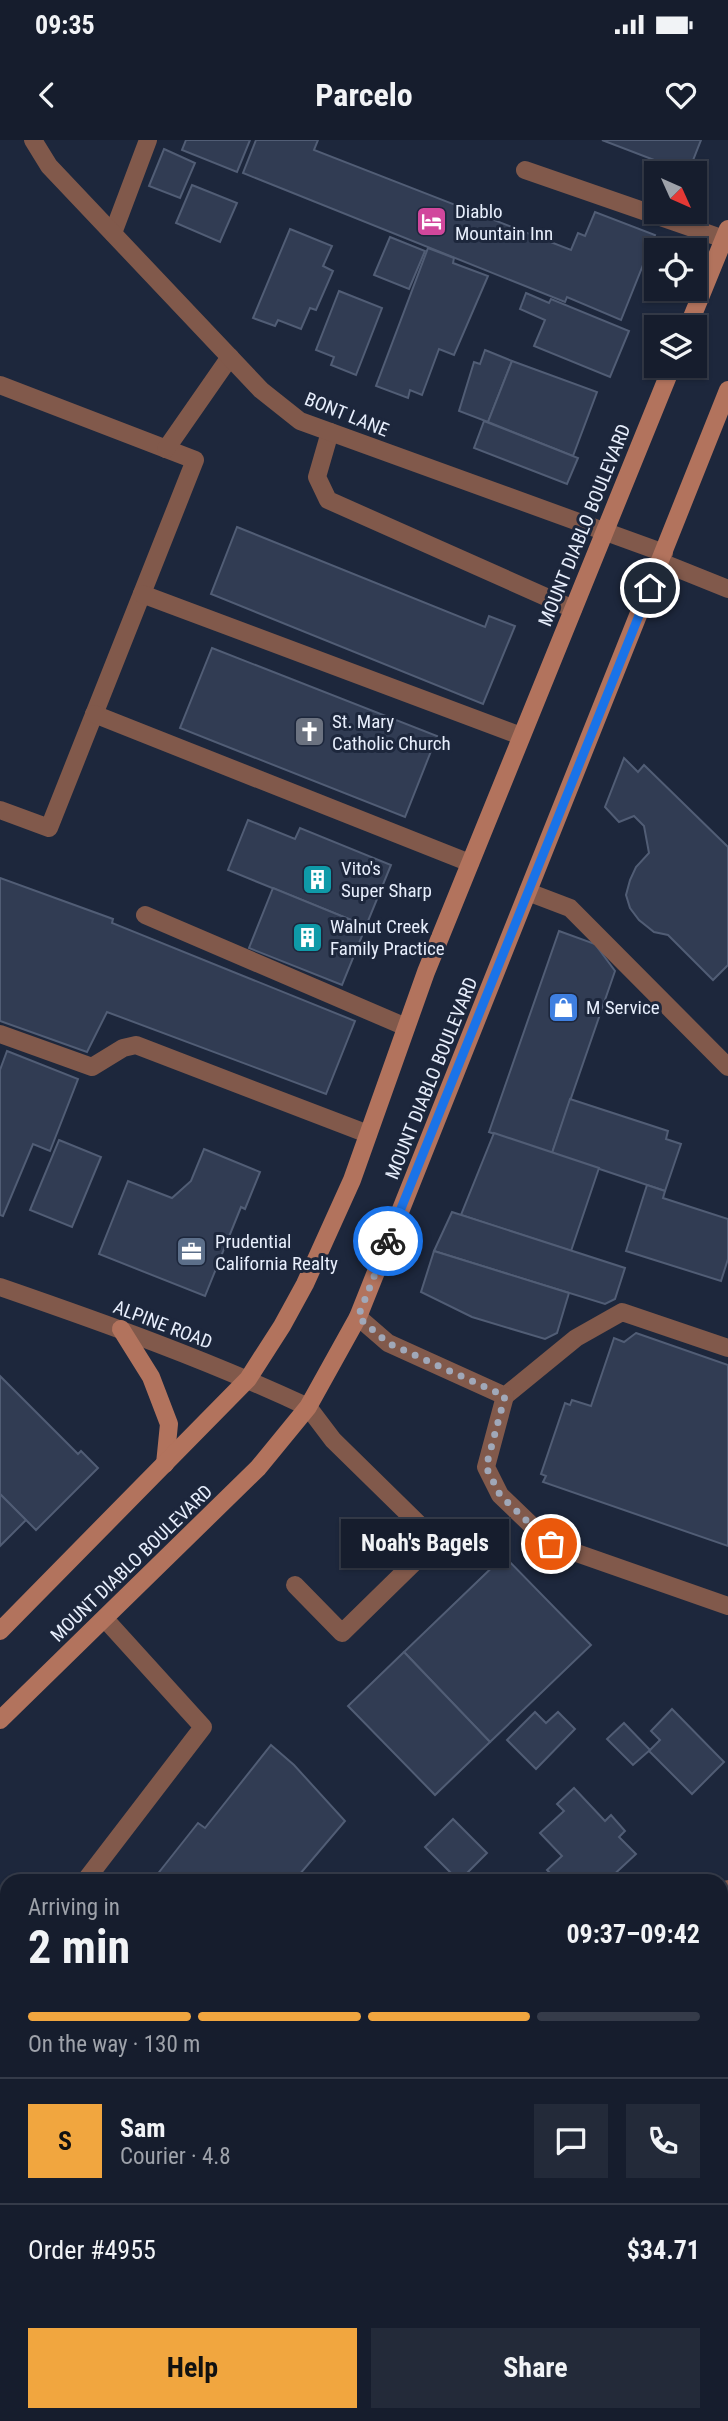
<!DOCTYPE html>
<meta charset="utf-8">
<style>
:root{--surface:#161d2d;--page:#232a39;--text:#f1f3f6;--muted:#9ea2aa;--line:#353b49;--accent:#f1a63f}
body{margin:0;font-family:"Roboto Condensed",sans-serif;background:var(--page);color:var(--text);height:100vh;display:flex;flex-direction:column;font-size:26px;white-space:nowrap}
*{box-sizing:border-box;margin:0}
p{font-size:23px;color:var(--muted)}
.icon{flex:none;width:38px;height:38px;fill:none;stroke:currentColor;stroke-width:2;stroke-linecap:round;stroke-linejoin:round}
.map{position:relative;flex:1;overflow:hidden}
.sheet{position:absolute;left:0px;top:1734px;width:728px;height:548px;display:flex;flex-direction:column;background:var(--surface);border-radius:21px 21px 0 0;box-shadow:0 2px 5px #0004,0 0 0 2px var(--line)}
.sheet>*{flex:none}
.needle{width:46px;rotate:135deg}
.fabs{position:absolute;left:644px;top:21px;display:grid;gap:14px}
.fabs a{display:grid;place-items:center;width:63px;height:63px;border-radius:0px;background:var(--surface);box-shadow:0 2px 5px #0004,0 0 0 2px var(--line);font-size:35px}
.pin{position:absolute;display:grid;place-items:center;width:60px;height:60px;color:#fff;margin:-30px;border:4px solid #fff;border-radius:50%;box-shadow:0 2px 7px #0007}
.courier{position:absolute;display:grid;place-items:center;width:70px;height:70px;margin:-35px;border:5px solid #1a73e8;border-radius:50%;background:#fff;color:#222;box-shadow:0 2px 9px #0007}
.bubble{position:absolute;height:49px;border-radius:0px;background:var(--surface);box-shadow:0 2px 5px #0004,0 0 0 2px var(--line);font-size:23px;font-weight:700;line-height:49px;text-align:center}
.summary em{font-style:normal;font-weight:700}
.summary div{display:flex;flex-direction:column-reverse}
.summary{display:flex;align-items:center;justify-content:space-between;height:119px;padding:0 28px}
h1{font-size:46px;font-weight:700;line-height:52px}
.bar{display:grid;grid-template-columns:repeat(4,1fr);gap:10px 7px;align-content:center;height:84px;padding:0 28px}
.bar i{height:9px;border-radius:5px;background:var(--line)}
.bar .on{background:var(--accent)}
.bar p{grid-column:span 4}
.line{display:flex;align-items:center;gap:18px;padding:0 28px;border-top:2px solid var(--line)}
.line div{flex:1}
.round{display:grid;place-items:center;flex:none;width:74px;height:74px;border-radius:0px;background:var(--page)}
.primary-button{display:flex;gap:14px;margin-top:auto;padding:14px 28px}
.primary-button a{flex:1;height:80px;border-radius:0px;background:var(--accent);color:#111;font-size:28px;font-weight:700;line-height:80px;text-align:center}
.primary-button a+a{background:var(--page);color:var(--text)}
.status{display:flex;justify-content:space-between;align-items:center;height:49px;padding:0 35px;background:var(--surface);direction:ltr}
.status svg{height:19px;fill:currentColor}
header{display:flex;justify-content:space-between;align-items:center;height:91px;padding:0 28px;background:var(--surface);font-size:32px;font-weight:700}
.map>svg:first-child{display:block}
</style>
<div class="status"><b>09:35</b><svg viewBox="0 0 49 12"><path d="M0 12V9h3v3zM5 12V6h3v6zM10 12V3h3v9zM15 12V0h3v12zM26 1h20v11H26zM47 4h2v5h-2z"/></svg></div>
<header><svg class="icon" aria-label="back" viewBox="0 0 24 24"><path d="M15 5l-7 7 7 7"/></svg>Parcelo<svg class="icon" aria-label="heart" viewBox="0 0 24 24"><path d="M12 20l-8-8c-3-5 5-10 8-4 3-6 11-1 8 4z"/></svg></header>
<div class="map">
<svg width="728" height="2281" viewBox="0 0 728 2281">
<rect width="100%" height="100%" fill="#1d273c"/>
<!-- building -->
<g fill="#313c53" stroke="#515d75" stroke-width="2">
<polygon points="186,0 250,0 237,32 182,10"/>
<polygon points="256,0 318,0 314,10 571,110 578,93 585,96 595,72 655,95 621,180 567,157 565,162 243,33"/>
<polygon points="602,0 701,0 688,33"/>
<polygon points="164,9 195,23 180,58 149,46"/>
<polygon points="192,45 237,63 220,102 176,83"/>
<polygon points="290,89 332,106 323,126 333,131 316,170 310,168 301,189 278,180 275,186 253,178"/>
<polygon points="390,97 425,111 409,149 374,135"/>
<polygon points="428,108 454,118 453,123 488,136 454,215 439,209 422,255 410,250 408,258 376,246"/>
<polygon points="339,151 382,168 356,235 331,225 334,217 316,210"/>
<polygon points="526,153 549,163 551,159 629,191 610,237 534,206 545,180 520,169"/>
<polygon points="485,210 512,221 488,282 459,271 474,222 480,224"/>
<polygon points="512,221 597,252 573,316 488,282"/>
<polygon points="484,281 578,318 567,344 474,308"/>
<polygon points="237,387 485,487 489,476 515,486 483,564 211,454"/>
<polygon points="212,508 437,596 405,677 180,588"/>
<polygon points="624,618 638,632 644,625 728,707 728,825 713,840 668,795 654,792 639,780 630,768 626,755 630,740 636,727 649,713 644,686 634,676 619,682 605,667"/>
<polygon points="248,680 295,699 300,688 391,725 366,786 228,730"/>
<polygon points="0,738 113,779 112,783 355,881 326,954 107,872 87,912 0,881"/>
<polygon points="273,748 366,786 342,845 249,808"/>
<polygon points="559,791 595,804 615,831 552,1013 489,992"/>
<polygon points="7,911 78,939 50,1011 33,1004 3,1076 0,1075 0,930"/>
<polygon points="570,959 668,991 666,999 681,1004 665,1051 552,1013"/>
<polygon points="494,993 599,1028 571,1111 461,1075"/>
<polygon points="59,1000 101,1017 72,1087 30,1070"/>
<polygon points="204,1009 260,1032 245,1069 241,1067 205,1156 99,1114 128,1041 172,1058 191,1041"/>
<polygon points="647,1045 665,1051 663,1058 728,1079 728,1119 721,1141 626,1111"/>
<polygon points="452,1072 625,1128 615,1159 605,1164 434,1111"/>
<polygon points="434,1111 569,1153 557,1193 545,1199 472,1177 421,1152"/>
<polygon points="636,1193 728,1225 728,1406 543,1342 546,1336 541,1334 565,1263 570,1265 572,1260 591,1266 614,1198 624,1202"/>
<polygon points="0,1236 78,1314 81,1311 98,1328 36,1390 0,1354"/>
<polygon points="0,1354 26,1380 0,1406"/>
<polygon points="504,1416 591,1505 490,1602 404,1512"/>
<polygon points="404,1512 490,1602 435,1655 348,1566"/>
<polygon points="672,1569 724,1622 692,1654 649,1611 660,1600 651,1591"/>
<polygon points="535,1572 546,1583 558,1572 575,1589 536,1629 507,1600"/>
<polygon points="624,1583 650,1610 633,1625 607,1599"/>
<polygon points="271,1605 294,1625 345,1681 294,1741 162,1741 156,1736 198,1683 205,1688"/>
<polygon points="574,1648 605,1681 611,1675 625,1691 619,1697 636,1714 607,1741 558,1741 547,1730 562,1716 540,1693 564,1671 557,1664"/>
<polygon points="453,1679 487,1713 459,1741 425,1707"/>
<polygon points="721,1856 728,1857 728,1928 721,1927"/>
<polygon points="0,1969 7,1976 7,2071 0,2078"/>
<polygon points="726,2069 728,2281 662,2281 664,2275 721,2275 721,2088"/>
<polygon points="343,2275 365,2275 400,2281 342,2281"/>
<polygon points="522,2275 590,2275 590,2281 545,2281"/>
</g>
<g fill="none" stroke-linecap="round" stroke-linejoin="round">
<!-- service -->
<g stroke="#81594b" stroke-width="18">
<polyline points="525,30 724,99"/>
<polyline points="113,93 148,0"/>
<polyline points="0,245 195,320 49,688 0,670"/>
<polyline points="330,292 317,337 328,360 573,469"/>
<polyline points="166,309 230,217"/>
<polyline points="661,422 728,449"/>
<polyline points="142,454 521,596"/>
<polyline points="94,574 470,723"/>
<polyline points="528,752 570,768 728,927"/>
<polyline points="145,775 406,887"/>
<polyline points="0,894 92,927 123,908 136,905 368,994"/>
<polyline points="358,1177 388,1203 505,1256 576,1198 622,1172 728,1208"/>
<polyline points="505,1256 486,1327 500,1355 551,1404 728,1466"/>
<polyline points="295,1445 342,1493 436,1401 333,1300 308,1267"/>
<polyline points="85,1741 203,1587 105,1479"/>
<polyline points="168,2275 198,2281"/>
</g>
<!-- minor -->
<g stroke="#81594b" stroke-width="18">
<polyline points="33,0 49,26 261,250 300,281 664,413"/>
<path d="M0,1147C104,1183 208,1220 308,1267"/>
<polyline points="721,1756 728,1749"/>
<polyline points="0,1799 7,1811"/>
<polyline points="44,2281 45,2275"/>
</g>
<!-- secondary -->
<g stroke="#b2735d" stroke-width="18">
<polyline points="688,187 728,89"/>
<polyline points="121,1189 151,1237 169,1284 165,1324"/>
<polyline points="0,1491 248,1239 282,1186 305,1144 352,1040 426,832 672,226"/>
<polyline points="0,1580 258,1328 308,1267 358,1177 728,250"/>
</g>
</g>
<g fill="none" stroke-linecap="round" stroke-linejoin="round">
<!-- done -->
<polyline stroke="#a0a8b9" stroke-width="7" stroke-dasharray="0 12.6" points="388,1101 358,1177 388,1203 505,1256 486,1327 500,1355 551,1404"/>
<!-- route -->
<polyline stroke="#1a73e8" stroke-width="9" points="388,1101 650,448"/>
</g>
<!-- icons -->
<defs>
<symbol id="hotel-square" viewBox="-11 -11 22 22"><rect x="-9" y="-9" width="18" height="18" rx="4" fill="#d1479c" stroke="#1d273c"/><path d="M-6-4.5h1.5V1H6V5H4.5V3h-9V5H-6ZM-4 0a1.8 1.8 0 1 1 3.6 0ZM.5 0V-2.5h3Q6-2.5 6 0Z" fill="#fff"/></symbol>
<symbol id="church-square" viewBox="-11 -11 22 22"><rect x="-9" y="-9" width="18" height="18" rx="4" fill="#6b7280" stroke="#1d273c"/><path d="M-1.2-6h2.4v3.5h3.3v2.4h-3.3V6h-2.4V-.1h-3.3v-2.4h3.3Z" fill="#fff"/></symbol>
<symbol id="building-square" viewBox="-11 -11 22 22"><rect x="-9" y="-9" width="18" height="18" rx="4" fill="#0f9aa8" stroke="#1d273c"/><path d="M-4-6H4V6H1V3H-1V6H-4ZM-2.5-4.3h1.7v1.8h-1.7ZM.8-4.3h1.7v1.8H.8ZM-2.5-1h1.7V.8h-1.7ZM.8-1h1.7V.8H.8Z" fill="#fff"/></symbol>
<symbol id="shop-square" viewBox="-11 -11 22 22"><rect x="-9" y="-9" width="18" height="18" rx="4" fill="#3f7fe0" stroke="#1d273c"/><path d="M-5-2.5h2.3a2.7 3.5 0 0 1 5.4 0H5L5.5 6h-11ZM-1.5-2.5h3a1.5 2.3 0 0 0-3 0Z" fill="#fff"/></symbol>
<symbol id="office-square" viewBox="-11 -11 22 22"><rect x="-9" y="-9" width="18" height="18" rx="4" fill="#5c6f8a" stroke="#1d273c"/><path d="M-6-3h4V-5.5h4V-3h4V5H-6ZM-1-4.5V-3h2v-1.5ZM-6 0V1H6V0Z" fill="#fff"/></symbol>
</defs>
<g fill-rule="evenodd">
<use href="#hotel-square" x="414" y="64" width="35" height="35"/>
<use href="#church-square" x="292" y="574" width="35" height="35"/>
<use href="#building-square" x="300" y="722" width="35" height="35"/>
<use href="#building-square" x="290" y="780" width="35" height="35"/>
<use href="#shop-square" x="546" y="850" width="35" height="35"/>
<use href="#office-square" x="174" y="1094" width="35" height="35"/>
</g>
<g text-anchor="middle" stroke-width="6" stroke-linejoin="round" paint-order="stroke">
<!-- poi labels -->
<g font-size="19" fill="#e7eefc" stroke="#1d273c" text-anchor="start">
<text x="455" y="78">Diablo<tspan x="455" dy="22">Mountain Inn</tspan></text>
<text x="332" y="588">St. Mary<tspan x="332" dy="22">Catholic Church</tspan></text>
<text x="341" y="735">Vito's<tspan x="341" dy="22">Super Sharp</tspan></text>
<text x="330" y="793">Walnut Creek<tspan x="330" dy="22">Family Practice</tspan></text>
<text x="586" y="874">M Service</text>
<text x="215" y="1108">Prudential<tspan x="215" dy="22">California Realty</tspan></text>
</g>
<!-- street labels -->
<g font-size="19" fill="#e7eefc" stroke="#1d273c">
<text transform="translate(347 274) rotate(22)" y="7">BONT LANE</text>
<text transform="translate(584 385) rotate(-68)" y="7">MOUNT DIABLO BOULEVARD</text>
<text transform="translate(431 938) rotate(-68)" y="7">MOUNT DIABLO BOULEVARD</text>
<text transform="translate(163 1184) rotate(21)" y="7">ALPINE ROAD</text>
<text transform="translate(131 1423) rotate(-44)" y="7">MOUNT DIABLO BOULEVARD</text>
</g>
</g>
</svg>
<div class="fabs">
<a><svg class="needle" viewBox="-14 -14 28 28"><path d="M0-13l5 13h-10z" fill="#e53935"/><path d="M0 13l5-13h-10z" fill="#9ea2aa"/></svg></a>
<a><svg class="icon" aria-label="locate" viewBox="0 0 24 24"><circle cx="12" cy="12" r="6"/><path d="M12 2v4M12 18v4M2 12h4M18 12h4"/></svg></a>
<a><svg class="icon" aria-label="layers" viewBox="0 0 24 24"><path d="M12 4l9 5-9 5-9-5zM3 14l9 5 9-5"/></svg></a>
</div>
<div class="pin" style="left:551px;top:1404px;background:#ea580c"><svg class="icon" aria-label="bag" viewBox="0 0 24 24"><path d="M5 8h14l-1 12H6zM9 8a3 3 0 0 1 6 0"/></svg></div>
<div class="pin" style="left:650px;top:448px;background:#1f2937"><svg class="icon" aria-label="home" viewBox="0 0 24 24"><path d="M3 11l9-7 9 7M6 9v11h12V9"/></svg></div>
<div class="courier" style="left:388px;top:1101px"><svg class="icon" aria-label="bike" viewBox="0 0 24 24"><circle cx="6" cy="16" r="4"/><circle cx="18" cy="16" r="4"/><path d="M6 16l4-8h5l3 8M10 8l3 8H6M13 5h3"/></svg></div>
<div class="bubble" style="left:341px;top:1379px;width:168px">Noah's Bagels</div>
<section class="sheet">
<div class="summary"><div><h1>2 min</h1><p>Arriving in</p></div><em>09:37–09:42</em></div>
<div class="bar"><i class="on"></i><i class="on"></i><i class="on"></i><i></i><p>On the way · 130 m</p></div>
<div class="line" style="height:126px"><b class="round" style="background:var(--accent);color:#111">S</b><div><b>Sam</b><p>Courier · 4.8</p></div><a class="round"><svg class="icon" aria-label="chat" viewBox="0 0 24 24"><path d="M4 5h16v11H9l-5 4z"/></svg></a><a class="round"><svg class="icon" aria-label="phone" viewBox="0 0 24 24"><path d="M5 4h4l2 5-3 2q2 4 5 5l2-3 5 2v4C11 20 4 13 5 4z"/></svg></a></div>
<div class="line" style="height:91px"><div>Order #4955</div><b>$34.71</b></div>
<div class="primary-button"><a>Help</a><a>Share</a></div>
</section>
</div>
